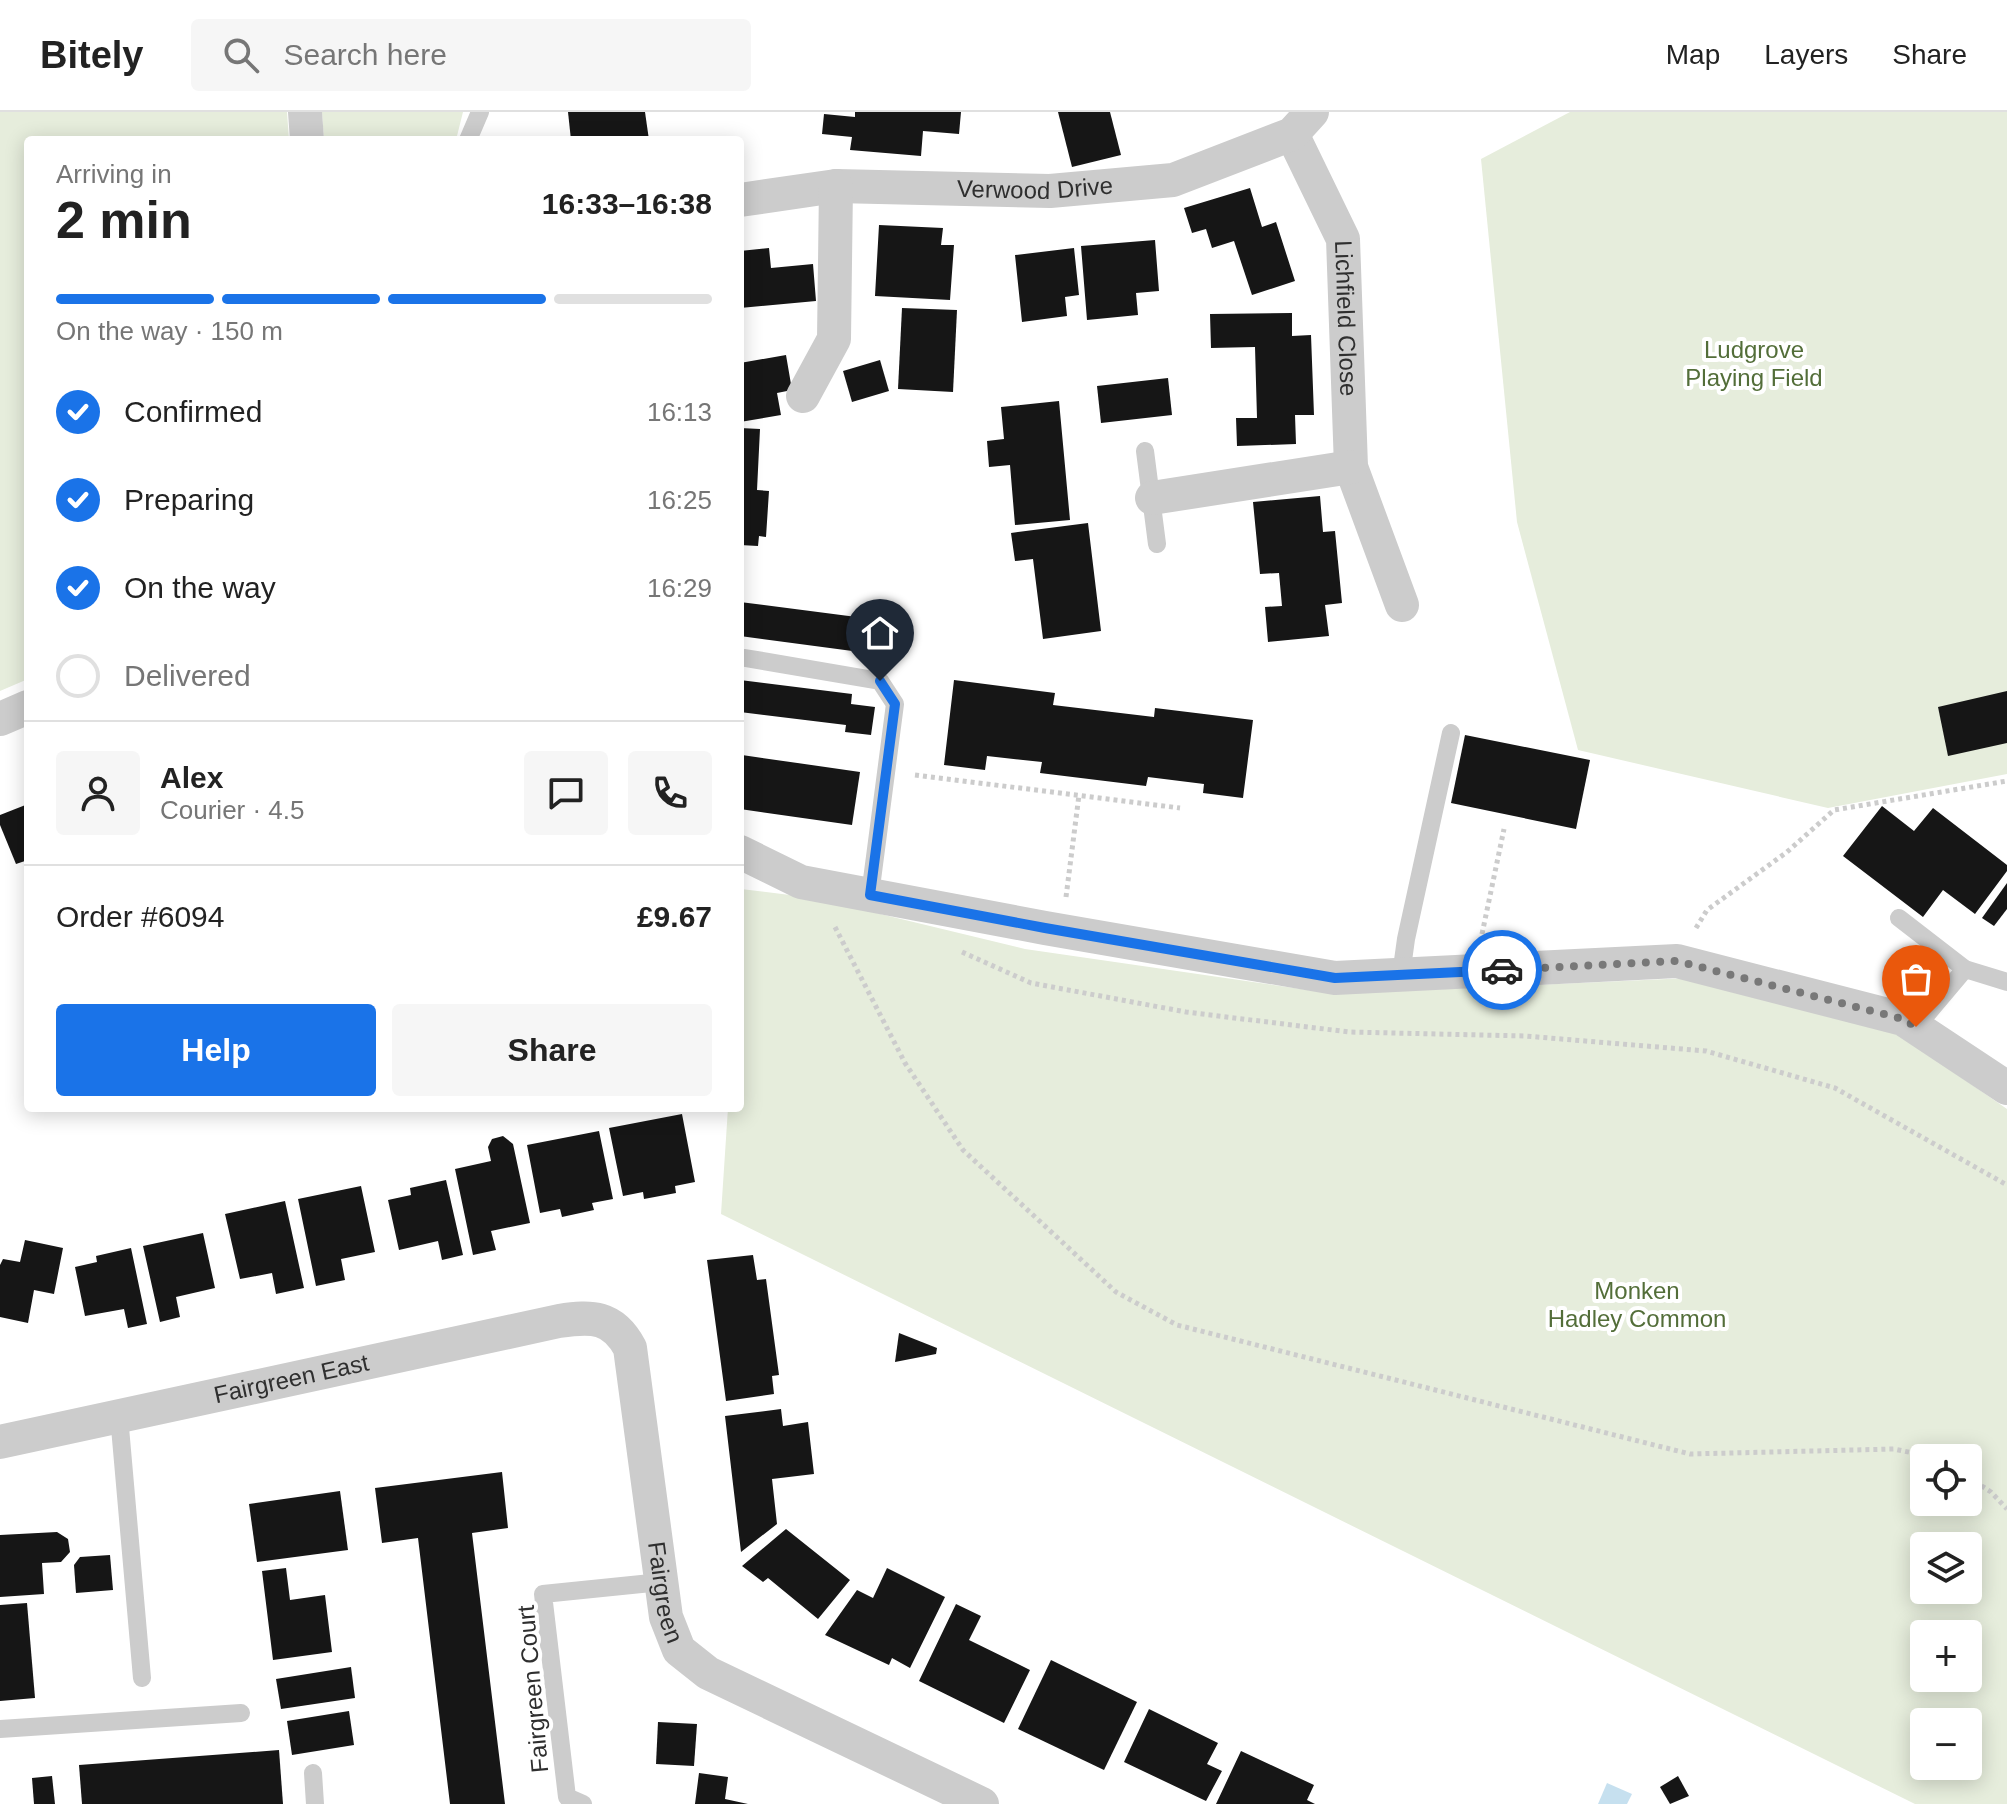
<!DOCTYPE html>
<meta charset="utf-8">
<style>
:root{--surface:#fff;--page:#f6f6f6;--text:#222;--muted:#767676;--line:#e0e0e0;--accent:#1a73e8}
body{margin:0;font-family:Helvetica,sans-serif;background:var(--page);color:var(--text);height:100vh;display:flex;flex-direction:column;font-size:30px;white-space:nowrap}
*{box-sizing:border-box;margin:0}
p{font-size:26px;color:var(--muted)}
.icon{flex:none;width:44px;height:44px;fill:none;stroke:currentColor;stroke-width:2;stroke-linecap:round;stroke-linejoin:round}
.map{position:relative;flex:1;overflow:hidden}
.details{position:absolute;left:24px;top:24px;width:720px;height:976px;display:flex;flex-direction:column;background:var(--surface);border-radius:8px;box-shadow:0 4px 20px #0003}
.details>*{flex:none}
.fabs{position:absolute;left:1910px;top:1332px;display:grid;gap:16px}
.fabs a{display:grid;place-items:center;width:72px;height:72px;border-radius:8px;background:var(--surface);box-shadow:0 4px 20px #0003;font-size:40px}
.pin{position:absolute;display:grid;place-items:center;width:68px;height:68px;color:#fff;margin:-82px -34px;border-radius:50% 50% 50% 0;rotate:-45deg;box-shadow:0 0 8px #0007}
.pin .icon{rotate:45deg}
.courier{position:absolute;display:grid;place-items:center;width:80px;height:80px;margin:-40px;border:6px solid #1a73e8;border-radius:50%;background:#fff;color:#222;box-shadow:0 2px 10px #0007}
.head em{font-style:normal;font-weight:800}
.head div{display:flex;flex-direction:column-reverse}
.head{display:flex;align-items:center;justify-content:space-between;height:136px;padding:0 32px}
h1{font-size:52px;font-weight:800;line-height:60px}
.bar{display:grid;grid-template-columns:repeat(4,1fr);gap:12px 8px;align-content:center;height:96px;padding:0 32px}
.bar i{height:10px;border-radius:6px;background:var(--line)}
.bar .on{background:var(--accent)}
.bar p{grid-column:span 4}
.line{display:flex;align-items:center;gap:20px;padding:0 32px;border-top:2px solid var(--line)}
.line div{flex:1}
.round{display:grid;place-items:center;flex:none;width:84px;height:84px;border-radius:8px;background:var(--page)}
ol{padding:0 32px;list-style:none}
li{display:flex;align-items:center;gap:24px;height:88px}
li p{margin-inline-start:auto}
li .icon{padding:8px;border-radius:50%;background:var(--accent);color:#fff;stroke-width:4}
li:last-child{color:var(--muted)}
li i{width:44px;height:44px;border:4px solid var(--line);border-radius:50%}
.action{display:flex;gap:16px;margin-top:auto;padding:16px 32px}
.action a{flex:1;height:92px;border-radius:8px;background:var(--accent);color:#fff;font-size:32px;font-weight:800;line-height:92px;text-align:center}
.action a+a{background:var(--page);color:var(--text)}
header{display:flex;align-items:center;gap:48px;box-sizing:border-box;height:112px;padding:0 40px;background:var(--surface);border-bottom:2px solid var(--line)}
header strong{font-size:38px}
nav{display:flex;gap:44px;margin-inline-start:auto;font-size:28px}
.search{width:560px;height:72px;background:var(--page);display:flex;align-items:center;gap:20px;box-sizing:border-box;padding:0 28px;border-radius:8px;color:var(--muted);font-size:30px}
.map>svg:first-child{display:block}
</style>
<header>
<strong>Bitely</strong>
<div class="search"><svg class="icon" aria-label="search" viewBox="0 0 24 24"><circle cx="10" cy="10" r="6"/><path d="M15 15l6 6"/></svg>Search here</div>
<nav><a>Map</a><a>Layers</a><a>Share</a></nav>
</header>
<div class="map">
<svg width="2007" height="1692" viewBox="0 0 2007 1692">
<rect width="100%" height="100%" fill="#fff"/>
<!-- green -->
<g fill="#e6eddc" fill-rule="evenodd">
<polygon points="0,0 287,0 289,28 28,28 28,567 0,579"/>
<polygon points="322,0 463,0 456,28 324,28"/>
<polygon points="1570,0 2007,0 2007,662 1828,696 1578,638 1517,410 1481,47"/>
<path d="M741,777L814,786L1025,837L1335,882L1689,866L1897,921L2007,997V1692H1915L721,1102L728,996H740ZM1924,1346H1968V1390H1924ZM1924,1434H1968V1478H1924ZM1924,1522H1968V1566H1924ZM1924,1610H1968V1654H1924Z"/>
</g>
<!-- water -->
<polygon fill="#c6e0ef" points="1607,1671 1632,1682 1627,1692 1598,1692"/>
<!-- building -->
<g fill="#161616">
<polygon points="568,0 645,0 649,28 571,28"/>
<polygon points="855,0 961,0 959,22 923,19 921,44 850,38 852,25 822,22 824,2 855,5"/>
<polygon points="1058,0 1110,0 1121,43 1072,55"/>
<polygon points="1250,76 1262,115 1276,110 1295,169 1252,183 1234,129 1212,136 1206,117 1192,121 1184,96"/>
<polygon points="879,113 943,116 941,133 954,133 950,188 875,184"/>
<polygon points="1155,128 1159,179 1136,181 1138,203 1087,208 1081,134"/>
<polygon points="769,136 771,156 813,152 816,189 740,196 740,139"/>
<polygon points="1074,136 1079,183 1065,185 1067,204 1022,210 1015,143"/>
<polygon points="902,196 957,198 953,280 898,277"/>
<polygon points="1292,201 1292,224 1311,223 1314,303 1295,303 1296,332 1237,334 1236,306 1257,306 1255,235 1211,236 1210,202"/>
<polygon points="786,243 792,278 777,281 781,303 740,310 740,251"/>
<polygon points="880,248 889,279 852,290 843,259"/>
<polygon points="1168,266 1172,303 1101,311 1097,274"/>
<polygon points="1059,289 1070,408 1015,413 1010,353 989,355 987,329 1004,327 1001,295"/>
<polygon points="740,316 760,317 757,378 769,379 766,425 759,424 758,434 740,433"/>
<polygon points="1320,384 1323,420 1335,419 1342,491 1325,493 1329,524 1268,530 1265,495 1282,494 1279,461 1260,462 1253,390"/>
<polygon points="1088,411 1101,519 1043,527 1033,447 1015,449 1011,421"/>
<polygon points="740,490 895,510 890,544 740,524"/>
<polygon points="740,568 852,582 851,592 875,595 871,623 845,620 846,613 740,600"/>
<polygon points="954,568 1055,581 1053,593 1154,605 1155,596 1253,608 1243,686 1203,681 1204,672 1148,665 1146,674 1040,661 1042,650 987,644 985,658 944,653"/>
<polygon points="2007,579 2007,631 1948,644 1938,595"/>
<polygon points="1465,623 1590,648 1576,717 1451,691"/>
<polygon points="742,643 860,660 852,713 740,697"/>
<polygon points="28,692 28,748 16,752 0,713 0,703"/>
<polygon points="1882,694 1914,719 1933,696 2007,753 2007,759 1975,802 1943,778 1923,805 1843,744"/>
<polygon points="2007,771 2007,797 1994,814 1982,806"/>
<polygon points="682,1002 695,1070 675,1074 676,1081 644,1087 643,1080 623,1084 609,1016"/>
<polygon points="599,1019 613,1087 592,1091 594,1098 562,1105 560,1097 540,1101 527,1033"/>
<polygon points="503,1024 513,1032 530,1111 491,1119 496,1138 473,1143 455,1057 491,1049 488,1035 492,1027"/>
<polygon points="446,1068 463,1143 442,1148 438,1129 399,1138 388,1088 411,1083 410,1076"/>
<polygon points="361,1074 375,1140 341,1147 345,1168 316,1174 298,1087"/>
<polygon points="285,1089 304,1176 276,1182 272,1161 240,1167 225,1102"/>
<polygon points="203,1121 215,1176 176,1185 180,1205 160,1210 143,1134"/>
<polygon points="25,1128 63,1136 54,1182 34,1178 28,1211 0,1205 0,1153 3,1147 20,1150"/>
<polygon points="131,1136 147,1212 128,1216 124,1197 85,1204 75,1155 97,1150 96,1144"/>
<polygon points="753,1143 757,1168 766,1167 779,1263 772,1264 774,1282 726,1289 707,1148"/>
<polygon points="899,1221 937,1236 936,1242 895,1250"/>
<polygon points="781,1297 783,1314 808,1310 814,1362 772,1367 777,1412 741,1440 725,1304"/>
<polygon points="502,1360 508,1416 472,1421 505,1692 450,1692 418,1426 382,1431 375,1376"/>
<polygon points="340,1379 348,1438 257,1450 249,1392"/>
<polygon points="786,1417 850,1468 818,1507 768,1466 763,1470 742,1454"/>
<polygon points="57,1420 68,1427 70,1440 61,1450 42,1451 44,1482 0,1485 0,1423"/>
<polygon points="110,1443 113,1478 76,1481 74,1453 80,1445"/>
<polygon points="286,1456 290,1488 325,1483 332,1540 273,1548 262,1459"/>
<polygon points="887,1456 945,1485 910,1556 892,1546 889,1553 825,1523 857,1478 873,1486"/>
<polygon points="27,1491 35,1586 0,1589 0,1493"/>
<polygon points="956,1492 981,1504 969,1528 1030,1558 1004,1611 919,1569"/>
<polygon points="1051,1548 1137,1590 1104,1658 1018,1617"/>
<polygon points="351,1555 355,1586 281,1597 276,1567"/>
<polygon points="1149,1597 1218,1631 1207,1652 1222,1659 1206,1689 1124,1650"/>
<polygon points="349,1599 354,1633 292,1643 287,1609"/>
<polygon points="658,1610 697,1612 694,1654 656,1652"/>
<polygon points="279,1638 283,1692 82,1692 79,1653"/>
<polygon points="1241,1639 1314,1673 1307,1688 1315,1692 1216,1692"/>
<polygon points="699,1661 728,1665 725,1687 748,1692 695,1692"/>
<polygon points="52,1664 55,1692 34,1692 32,1666"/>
<polygon points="1678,1664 1689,1684 1670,1692 1660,1675"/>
</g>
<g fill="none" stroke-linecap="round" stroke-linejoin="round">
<!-- path -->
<g stroke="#ccc" stroke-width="5" stroke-dasharray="4 4" stroke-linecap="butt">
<polyline points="915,663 1180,696"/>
<polyline points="1066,785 1079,683"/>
<polyline points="835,815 905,951 963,1038 1116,1180 1177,1213 1690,1342 1894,1337 1937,1346"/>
<polyline points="1696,816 1707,798 1787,740 1834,698 2007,669"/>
<polyline points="1482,822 1504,717"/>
<polyline points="962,840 1031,871 1186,900 1349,920 1525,924 1706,939 1835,976 2007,1073"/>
<polyline points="1968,1365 1991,1380 2007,1397"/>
</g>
<!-- service -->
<g stroke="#ccc" stroke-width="18">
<polyline points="468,28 480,0"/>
<polyline points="1145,339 1157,432"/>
<polyline points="745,546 880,569 895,592 870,783"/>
<polyline points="1899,806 1965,857"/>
<polyline points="1401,863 1406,827 1451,621"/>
<polyline points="1916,915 1965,857 2007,870"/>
<polyline points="119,1304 142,1566"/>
<polyline points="0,1617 241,1601"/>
<polyline points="313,1661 315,1692"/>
<polyline points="583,1692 567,1685 543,1482 661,1470"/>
</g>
<!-- minor -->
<g stroke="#ccc" stroke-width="34">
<polyline points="305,0 307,28"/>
<path id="s1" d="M1292,22L1343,127L1351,355L1402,493"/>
<path id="s2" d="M740,88L836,74L1050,79L1173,68L1292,22L1312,0"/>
<polyline points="803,284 834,227 836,74"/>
<polyline points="1152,386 1351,355"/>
<polyline points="0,607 28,595"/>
<polyline points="740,740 801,770 1045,816 1335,866 1677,849 1903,907 2007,976"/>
<path id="s3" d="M0,1330L559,1209C592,1204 613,1204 630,1236L666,1505L679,1538L708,1561L982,1692"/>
</g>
</g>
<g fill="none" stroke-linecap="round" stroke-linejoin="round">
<!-- done -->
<polyline stroke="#787878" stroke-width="8" stroke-dasharray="0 14.4" points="1502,858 1677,849 1903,907 1916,915"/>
<!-- route -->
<polyline stroke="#1a73e8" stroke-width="10" points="880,569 895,592 870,783 1045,816 1335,866 1502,858"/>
</g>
<g text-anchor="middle" stroke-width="8" stroke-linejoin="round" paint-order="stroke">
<!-- street labels -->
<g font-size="24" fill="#2f2f2f" stroke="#fff">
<text dy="8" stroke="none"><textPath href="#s2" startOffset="296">Verwood Drive</textPath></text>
<text dy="8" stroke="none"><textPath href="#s1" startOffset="196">Lichfield Close</textPath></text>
<text dy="8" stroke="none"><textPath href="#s3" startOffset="298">Fairgreen East</textPath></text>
<text dy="8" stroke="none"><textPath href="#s3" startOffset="902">Fairgreen</textPath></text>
<text transform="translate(533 1577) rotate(-95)" y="8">Fairgreen Court</text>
</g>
<!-- park labels -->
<g font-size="24" fill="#536e39" stroke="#fff">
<text x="1754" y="246">Ludgrove<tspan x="1754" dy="28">Playing Field</tspan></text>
<text x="1637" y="1187">Monken<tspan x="1637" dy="28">Hadley Common</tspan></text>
</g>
</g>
</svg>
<div class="fabs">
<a><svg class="icon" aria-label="locate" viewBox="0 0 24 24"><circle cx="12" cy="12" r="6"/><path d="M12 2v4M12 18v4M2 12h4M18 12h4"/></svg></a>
<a><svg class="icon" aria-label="layers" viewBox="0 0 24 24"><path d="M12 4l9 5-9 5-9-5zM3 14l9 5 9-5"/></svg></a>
<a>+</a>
<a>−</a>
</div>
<div class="pin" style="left:1916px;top:915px;background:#ea580c"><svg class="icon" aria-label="bag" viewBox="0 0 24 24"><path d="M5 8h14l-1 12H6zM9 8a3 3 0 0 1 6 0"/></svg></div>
<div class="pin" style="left:880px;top:569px;background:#1f2937"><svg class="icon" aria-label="home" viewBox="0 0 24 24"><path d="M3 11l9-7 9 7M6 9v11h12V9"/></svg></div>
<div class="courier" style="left:1502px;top:858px"><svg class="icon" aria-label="car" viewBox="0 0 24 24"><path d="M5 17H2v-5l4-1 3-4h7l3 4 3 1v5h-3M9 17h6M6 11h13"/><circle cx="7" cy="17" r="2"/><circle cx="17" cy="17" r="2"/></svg></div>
<section class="details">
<div class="head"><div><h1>2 min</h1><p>Arriving in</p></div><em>16:33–16:38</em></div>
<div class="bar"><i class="on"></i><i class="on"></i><i class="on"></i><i></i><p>On the way · 150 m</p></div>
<ol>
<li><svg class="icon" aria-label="check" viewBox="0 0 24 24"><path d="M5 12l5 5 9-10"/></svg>Confirmed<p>16:13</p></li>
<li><svg class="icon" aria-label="check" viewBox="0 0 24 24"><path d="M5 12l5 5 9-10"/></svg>Preparing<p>16:25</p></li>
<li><svg class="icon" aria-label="check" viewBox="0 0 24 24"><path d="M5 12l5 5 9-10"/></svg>On the way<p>16:29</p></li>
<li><i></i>Delivered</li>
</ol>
<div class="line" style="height:144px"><a class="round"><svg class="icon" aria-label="person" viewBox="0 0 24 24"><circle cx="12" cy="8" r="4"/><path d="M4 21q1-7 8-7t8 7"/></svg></a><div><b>Alex</b><p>Courier · 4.5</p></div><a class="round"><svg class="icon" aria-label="chat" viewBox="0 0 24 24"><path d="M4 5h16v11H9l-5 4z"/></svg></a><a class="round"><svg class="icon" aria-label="phone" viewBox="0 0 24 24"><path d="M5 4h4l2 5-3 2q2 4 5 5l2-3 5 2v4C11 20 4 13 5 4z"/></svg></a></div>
<div class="line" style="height:104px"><div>Order #6094</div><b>£9.67</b></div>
<div class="action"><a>Help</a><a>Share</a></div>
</section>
</div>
